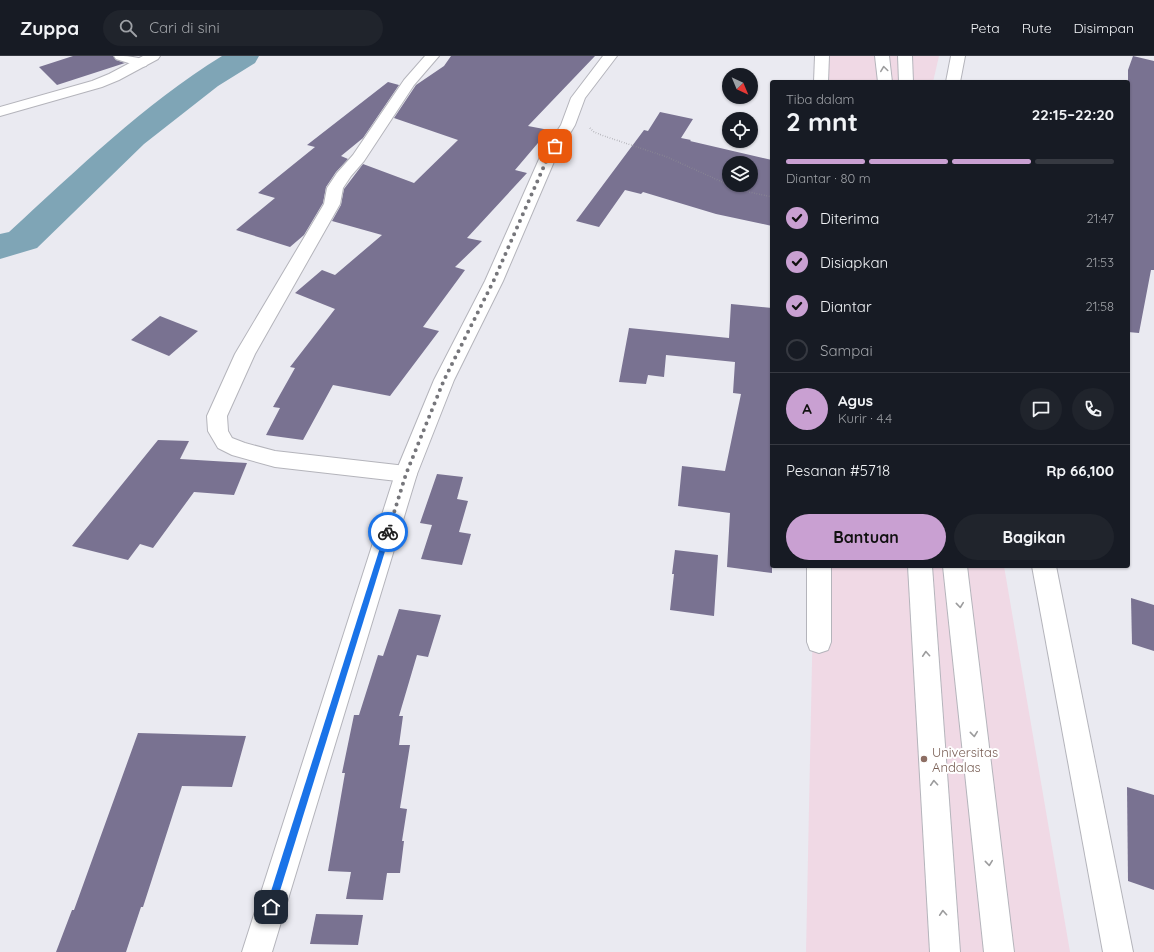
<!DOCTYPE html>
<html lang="id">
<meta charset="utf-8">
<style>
:root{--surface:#171b24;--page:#20242c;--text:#f1f3f6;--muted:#9ea1a6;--line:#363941;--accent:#c9a0d2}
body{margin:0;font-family:Quicksand,sans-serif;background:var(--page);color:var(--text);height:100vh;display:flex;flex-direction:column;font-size:15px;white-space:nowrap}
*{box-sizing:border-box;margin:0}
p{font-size:13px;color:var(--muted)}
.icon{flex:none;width:22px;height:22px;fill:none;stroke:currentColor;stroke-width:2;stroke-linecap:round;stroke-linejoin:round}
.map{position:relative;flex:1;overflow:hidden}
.side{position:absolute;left:770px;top:24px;width:360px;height:488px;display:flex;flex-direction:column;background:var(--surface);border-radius:4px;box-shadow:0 1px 3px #0004}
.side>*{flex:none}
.needle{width:26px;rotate:136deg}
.controls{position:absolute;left:722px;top:12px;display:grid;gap:8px}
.controls a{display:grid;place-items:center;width:36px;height:36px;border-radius:50%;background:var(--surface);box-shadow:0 1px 3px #0004;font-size:20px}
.pin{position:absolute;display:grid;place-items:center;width:34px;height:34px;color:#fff;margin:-17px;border-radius:8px;box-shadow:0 2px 6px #0006}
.courier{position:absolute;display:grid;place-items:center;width:40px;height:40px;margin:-20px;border:3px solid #1a73e8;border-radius:50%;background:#fff;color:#222;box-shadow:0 1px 5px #0007}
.head em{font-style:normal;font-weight:800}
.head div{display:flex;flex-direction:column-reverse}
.head{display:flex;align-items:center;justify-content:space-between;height:68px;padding:0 16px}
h1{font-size:26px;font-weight:800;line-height:30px}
.bar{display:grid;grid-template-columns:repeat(4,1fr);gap:6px 4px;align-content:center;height:48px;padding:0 16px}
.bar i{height:5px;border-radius:3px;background:var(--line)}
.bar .active{background:var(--accent)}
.bar p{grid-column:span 4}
.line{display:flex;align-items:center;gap:10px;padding:0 16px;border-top:1px solid var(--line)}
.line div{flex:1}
.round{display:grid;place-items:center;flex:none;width:42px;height:42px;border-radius:21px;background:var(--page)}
ol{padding:0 16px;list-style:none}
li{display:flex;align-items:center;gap:12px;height:44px}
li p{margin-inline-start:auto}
li .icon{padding:4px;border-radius:50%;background:var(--accent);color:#111;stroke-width:4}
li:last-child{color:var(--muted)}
li i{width:22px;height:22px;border:2px solid var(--line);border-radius:50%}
.primary-button{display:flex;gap:8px;margin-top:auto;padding:8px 16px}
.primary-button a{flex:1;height:46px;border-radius:24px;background:var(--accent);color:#111;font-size:16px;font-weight:800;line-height:46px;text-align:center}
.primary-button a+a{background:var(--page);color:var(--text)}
header{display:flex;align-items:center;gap:24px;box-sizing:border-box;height:56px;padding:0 20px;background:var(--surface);border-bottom:1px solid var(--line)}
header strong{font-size:19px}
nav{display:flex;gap:22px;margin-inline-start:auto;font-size:14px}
.search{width:280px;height:36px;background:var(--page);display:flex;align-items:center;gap:10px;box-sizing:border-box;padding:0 14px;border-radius:22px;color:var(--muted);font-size:15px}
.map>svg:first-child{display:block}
</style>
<header>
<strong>Zuppa</strong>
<div class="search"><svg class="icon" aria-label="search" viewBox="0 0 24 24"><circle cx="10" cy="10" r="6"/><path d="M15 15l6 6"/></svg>Cari di sini</div>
<nav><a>Peta</a><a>Rute</a><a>Disimpan</a></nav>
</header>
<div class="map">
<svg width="1154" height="896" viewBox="0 0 1154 896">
<rect width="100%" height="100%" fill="#eaeaf1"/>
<!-- education -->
<g fill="#f0d9e5">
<polygon points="818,0 939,0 933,26 815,26"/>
<polygon points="814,510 1004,510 1070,896 806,896"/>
</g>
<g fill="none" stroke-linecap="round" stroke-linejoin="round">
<!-- river -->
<path fill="#7fa5b6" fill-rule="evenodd" d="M222,0H259L255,7L218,30L144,88L37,192L0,203V178L9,176C78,113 143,49 222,0Z"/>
</g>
<!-- building -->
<g fill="#797291" fill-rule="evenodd">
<polygon points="73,0 113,0 116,4 125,7 57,29 39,11"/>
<polygon points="451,0 595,0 528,70 549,74 515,114 527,117 467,182 482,185 455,211 465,214 423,271 439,275 390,340 333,329 303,384 266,379 280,352 273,351 295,312 290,311 335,253 295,237 322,214 335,219 382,179 332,165 341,149 344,133 363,108 414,127 458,84 394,62 416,29 444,10"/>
<polygon points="1133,0 1154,5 1154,214 1151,214 1139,277 1128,276 1128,14"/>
<polygon points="388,26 399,29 363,82 341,100 348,103 336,116 326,131 323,147 304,179 290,191 236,174 275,142 258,137 315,91 307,89"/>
<path d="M660,56L693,63L681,82L691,84L690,85L772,104V170L716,158L643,136L641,138L625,134L599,171L576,165L644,74L648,75ZM729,107H751V129H729Z"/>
<polygon points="731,248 772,252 772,517 727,511 730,457 678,450 682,410 725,415 741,338 733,337 735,306 666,299 664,321 648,319 646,328 619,326 629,272 729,282"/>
<polygon points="160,260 198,275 169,300 131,284"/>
<polygon points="158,384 189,385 180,403 247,407 234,439 194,436 153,492 140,488 128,504 72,490"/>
<polygon points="437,418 463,421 457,443 468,445 459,476 471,478 462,509 421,503 432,469 420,467"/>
<polygon points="675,494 718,499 714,560 670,554 674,518 672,518"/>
<polygon points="1131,542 1154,549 1154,595 1132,588"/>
<polygon points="399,553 441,559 428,601 417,599 399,660 403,660 399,689 410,689 400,752 407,753 402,785 404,785 400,817 387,817 383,844 346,843 351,816 328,815 345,717 342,717 354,659 359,659 378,599 383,600"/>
<polygon points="138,677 246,680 232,731 182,730 143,851 141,851 126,896 56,896 72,854 74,854"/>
<polygon points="1127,731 1154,739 1154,834 1128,825"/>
<polygon points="316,858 363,859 358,889 310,888"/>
</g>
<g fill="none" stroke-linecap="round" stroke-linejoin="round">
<defs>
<g id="minor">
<path d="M114,0C125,0 141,0 148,7L146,10L141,11L116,3Z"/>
<polygon points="425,0 439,0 414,29 364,105 351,120 343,132 340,148 255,298 227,360 228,375 232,382 245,387 275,395 406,410 414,412 417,418 414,424 406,426 275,411 232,399 218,392 208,375 207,360 235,298 324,148 327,132 337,117 353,99 404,24"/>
<polygon points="815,0 829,0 828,26 814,26"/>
<polygon points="951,0 965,0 960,26 946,26"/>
<polygon points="807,510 831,510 831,586 828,594 819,597 810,594 807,586"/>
<polygon points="1032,510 1056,510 1133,896 1103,896"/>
</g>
<g id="tertiary">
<polygon points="143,0 160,0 158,3 119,24 102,31 0,60 0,51 92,25 109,18"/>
<polygon points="603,0 617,0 585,42 575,69 556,101 503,225 454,324 417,418 272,896 242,896 395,418 434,324 485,225 540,101 561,69 571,42"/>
<polygon points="875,0 889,0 892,26 878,26"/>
<polygon points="898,0 912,0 913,26 899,26"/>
<polygon points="908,510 932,510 960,896 930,896"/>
<polygon points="943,510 967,510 1014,896 984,896"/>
</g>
</defs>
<!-- minor casing -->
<use href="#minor" stroke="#b4b4bb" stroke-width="2"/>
<!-- tertiary casing -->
<use href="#tertiary" stroke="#b4b4bb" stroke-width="2"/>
<!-- path -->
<polyline stroke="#919196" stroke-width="1.5" stroke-dasharray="0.5 2" stroke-linecap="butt" points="590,72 594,76 604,80 667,101 740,134 772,141"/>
<!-- minor -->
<use href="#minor" fill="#fff" fill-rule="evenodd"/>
<!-- tertiary -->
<use href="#tertiary" fill="#fff" fill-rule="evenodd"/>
</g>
<!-- one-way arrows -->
<defs><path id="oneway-chevron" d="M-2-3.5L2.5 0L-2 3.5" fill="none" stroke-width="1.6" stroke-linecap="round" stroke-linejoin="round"/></defs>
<g stroke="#9c9c9d">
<use href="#oneway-chevron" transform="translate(884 13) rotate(-98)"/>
<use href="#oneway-chevron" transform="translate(960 549) rotate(84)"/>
<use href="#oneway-chevron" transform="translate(926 598) rotate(-94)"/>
<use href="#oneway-chevron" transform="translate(974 678) rotate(84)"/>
<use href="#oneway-chevron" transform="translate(934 727) rotate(-94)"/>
<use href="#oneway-chevron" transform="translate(989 807) rotate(84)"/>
<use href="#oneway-chevron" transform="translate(943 857) rotate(-94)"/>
</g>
<!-- route -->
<polygon fill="#1a73e8" points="388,473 391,476 275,851 274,854 271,856 267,854 266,851 385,476"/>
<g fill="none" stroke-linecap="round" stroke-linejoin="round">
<!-- done -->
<polyline stroke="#76767b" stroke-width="4" stroke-dasharray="0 7.2" points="388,476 406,418 444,324 494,224 548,101 555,90"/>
</g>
<!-- markers -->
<circle fill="#8d6e63" stroke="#fff" stroke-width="1.5" cx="924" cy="703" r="4"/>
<g text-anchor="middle" stroke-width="4" stroke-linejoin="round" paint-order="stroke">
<!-- near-education labels -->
<g font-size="13" fill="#785e54" stroke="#fff" text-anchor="start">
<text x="932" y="701">Universitas<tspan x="932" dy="15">Andalas</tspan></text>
</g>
</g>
</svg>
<div class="controls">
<a><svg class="needle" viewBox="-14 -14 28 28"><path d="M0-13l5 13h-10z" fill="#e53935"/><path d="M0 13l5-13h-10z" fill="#9ea1a6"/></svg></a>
<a><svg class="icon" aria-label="locate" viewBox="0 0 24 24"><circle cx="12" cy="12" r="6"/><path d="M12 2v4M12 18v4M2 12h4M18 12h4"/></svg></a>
<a><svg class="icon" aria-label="layers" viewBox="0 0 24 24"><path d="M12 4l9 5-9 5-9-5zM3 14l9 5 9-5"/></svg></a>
</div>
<div class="pin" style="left:555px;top:90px;background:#ea580c"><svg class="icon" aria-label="bag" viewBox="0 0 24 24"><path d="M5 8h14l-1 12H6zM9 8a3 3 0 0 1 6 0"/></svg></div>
<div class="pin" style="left:271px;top:851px;background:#1f2937"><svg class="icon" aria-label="home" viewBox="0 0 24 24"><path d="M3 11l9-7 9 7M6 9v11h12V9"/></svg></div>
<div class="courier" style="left:388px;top:476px"><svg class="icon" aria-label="bike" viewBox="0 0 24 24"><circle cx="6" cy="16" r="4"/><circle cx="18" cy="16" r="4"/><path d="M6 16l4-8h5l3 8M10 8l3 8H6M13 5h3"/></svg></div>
<section class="side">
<div class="head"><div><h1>2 mnt</h1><p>Tiba dalam</p></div><em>22:15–22:20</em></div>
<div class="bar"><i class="active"></i><i class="active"></i><i class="active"></i><i></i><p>Diantar · 80 m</p></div>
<ol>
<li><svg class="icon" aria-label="check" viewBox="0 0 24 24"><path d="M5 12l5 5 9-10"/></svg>Diterima<p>21:47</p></li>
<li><svg class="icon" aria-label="check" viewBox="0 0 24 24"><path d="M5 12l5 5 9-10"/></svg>Disiapkan<p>21:53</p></li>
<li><svg class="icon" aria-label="check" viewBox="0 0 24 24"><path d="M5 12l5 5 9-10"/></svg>Diantar<p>21:58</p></li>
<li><i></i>Sampai</li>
</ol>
<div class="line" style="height:72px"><b class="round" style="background:var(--accent);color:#111">A</b><div><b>Agus</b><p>Kurir · 4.4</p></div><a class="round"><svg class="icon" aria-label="chat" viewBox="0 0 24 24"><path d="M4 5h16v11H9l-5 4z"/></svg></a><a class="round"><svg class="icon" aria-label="phone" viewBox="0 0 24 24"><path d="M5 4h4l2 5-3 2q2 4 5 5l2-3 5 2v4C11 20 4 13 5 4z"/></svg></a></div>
<div class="line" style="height:52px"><div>Pesanan #5718</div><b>Rp 66,100</b></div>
<div class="primary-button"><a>Bantuan</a><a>Bagikan</a></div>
</section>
</div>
